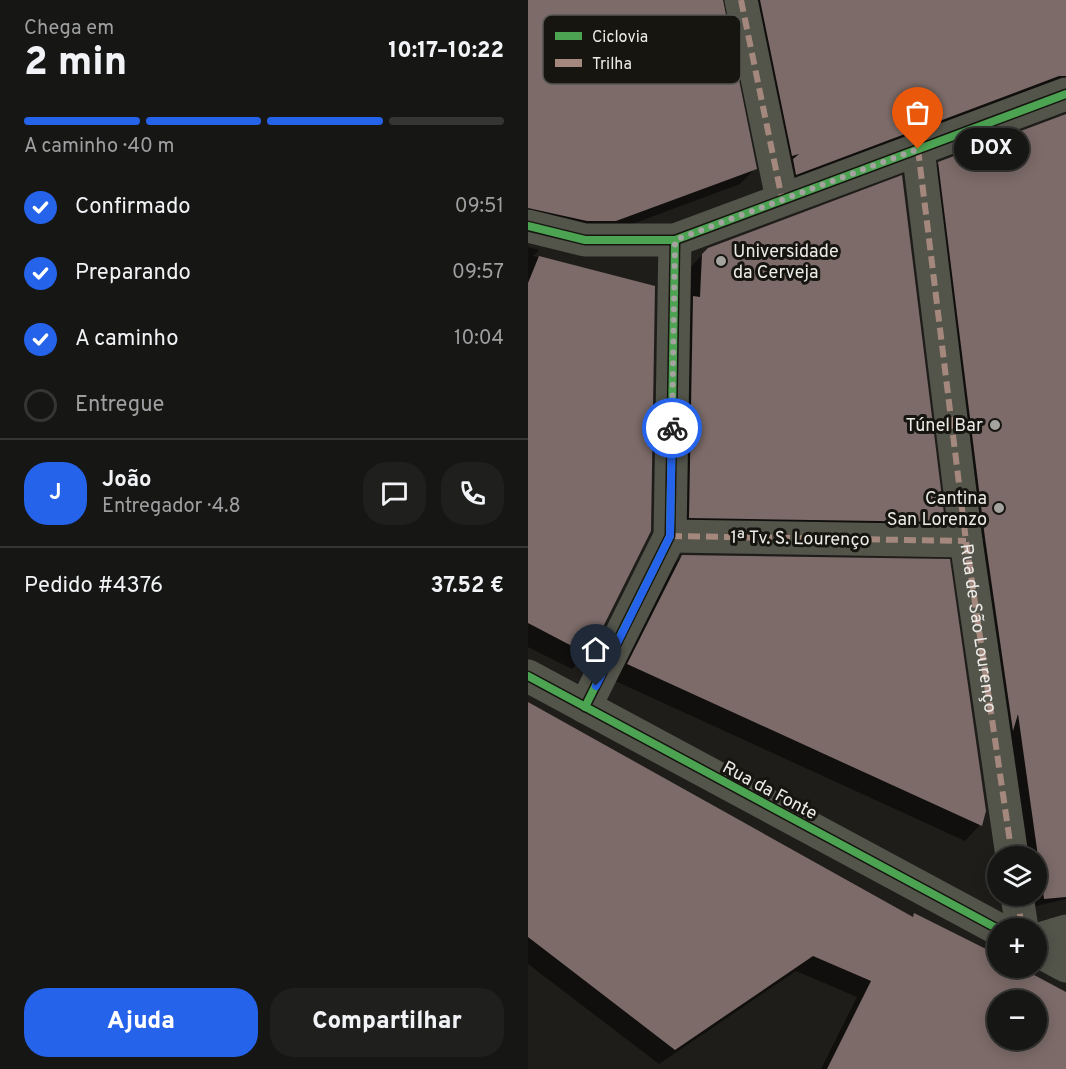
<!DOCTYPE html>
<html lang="pt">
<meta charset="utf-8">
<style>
:root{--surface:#161614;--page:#1f1f1d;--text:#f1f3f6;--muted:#9e9fa0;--line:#353534;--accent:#2563eb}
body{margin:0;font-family:Overpass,sans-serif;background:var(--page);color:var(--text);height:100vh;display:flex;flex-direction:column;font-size:22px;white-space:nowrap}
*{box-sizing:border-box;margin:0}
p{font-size:20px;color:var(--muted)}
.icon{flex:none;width:33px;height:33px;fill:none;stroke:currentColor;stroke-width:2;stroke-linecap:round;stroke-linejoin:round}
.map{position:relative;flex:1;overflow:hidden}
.side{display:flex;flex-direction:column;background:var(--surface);width:528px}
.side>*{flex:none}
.tools{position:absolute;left:459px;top:846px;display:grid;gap:12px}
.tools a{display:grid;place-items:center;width:60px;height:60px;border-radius:50%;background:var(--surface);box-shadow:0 3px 15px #0003,0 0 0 2px var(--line);font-size:30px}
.pin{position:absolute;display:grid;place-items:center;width:51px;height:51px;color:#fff;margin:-62px -26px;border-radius:50% 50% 50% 0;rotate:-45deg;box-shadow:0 0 6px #0007}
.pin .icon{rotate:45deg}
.courier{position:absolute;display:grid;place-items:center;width:60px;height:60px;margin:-30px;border:4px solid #2563eb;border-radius:50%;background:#fff;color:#222;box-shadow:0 2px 8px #0007}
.bubble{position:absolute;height:42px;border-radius:21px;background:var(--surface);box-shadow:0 3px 15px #0003,0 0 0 2px var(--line);font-size:20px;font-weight:800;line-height:42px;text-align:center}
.summary em{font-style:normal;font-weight:800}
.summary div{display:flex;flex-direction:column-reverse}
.summary{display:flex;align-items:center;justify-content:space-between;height:102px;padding:0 24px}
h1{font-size:39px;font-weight:800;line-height:45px}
.bar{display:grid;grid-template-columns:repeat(4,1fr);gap:9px 6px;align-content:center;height:72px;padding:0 24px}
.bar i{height:8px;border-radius:4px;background:var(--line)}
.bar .current{background:var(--accent)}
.bar p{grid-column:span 4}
.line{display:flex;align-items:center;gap:15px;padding:0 24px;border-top:2px solid var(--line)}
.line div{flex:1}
.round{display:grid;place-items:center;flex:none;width:63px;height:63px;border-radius:24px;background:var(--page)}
ol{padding:0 24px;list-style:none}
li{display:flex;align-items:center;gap:18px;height:66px}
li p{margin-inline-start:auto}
li .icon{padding:6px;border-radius:50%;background:var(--accent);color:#fff;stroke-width:4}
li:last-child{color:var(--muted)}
li i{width:33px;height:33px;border:3px solid var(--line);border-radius:50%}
.button{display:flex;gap:12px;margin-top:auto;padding:12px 24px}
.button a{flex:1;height:69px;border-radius:24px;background:var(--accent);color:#fff;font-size:24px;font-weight:800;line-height:69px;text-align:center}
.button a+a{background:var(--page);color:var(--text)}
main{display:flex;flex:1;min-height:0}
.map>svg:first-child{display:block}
</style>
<main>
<section class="side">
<div class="summary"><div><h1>2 min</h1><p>Chega em</p></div><em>10:17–10:22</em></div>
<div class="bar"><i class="current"></i><i class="current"></i><i class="current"></i><i></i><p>A caminho · 40 m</p></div>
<ol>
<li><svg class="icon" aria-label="check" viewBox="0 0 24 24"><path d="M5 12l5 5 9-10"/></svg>Confirmado<p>09:51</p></li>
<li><svg class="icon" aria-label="check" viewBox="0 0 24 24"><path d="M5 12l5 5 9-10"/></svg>Preparando<p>09:57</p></li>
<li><svg class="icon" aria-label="check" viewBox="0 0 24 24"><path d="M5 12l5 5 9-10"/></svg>A caminho<p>10:04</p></li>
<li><i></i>Entregue</li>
</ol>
<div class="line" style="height:108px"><b class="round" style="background:var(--accent);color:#fff">J</b><div><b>João</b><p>Entregador · 4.8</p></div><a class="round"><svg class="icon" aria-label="chat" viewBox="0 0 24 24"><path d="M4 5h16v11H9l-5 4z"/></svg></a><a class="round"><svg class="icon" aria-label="phone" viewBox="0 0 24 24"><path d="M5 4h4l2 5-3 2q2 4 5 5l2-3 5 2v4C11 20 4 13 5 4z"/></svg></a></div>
<div class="line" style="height:78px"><div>Pedido #4376</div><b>37.52 €</b></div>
<div class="button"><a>Ajuda</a><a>Compartilhar</a></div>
</section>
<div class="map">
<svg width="538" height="1069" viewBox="0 0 538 1069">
<rect width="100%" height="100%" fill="#1e1d1a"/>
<!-- shadow -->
<g fill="#0007" fill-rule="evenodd">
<polygon points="0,0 193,0 227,169 212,184 72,236 0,226"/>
<polygon points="207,0 538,0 538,100 253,189"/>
<polygon points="538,116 538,899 500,908 499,896 508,896 508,856 493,856 396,179 411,163"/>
<polygon points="0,247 11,250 5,256 126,287 59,654 44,669 0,647"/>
<polygon points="180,249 415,521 400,537 146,533 159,271"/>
<polygon points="154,556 452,825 437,841 85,680 138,572"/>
<path d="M0,704L383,918L386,915L470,968H490L538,994V1069H293L329,997L268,971L131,1064L0,964ZM470,1000H508V1040H470Z"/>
</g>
<!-- building -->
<g fill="#7c6b68" fill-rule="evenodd">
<polygon points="0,0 195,0 229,169 88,221 59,221 0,208"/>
<polygon points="232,0 538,0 538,76 531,76 268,175 265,159 271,154 264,156"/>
<polygon points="538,114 538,897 516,899 490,714 485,731 457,538 410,162"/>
<polygon points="374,175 417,522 161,518 165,296 172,297 174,254 180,248"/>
<polygon points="11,256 127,286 123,531 61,655 0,623 0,283"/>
<polygon points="154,555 422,559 458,811 454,826 99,664"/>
<path d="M0,702L385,917L386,913L470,955V968H493L538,992V1069H299L343,981L285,956L147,1050L0,937ZM470,1000H508V1040H470Z"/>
</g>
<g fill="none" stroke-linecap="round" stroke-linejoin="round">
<!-- minor -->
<g stroke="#53544a" stroke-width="33">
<polyline points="213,0 254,199"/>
<path id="s1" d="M390,149L438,541L484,856"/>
<polyline points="0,226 57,240 147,240 538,94"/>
<polyline points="142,536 438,541"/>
<polyline points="0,676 470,929"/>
<polyline points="57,707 142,536 147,240"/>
<polyline points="489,896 494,928"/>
<polyline points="508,940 538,931"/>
<polyline points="508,950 538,966"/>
</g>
<!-- quiet -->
<g stroke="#a5887d" stroke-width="6" stroke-dasharray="12 6" stroke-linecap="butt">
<polyline points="213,0 254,199"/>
<polyline points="390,149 438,541 484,856"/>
<polyline points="142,536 438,541"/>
<polyline points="489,896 494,928"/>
</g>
<defs>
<g id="cycleway">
<polyline points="0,226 57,240 147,240 538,94"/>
<polyline points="0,676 470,929"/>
<polyline points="57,707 142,536 147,240"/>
</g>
</defs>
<!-- cycleway casing -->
<use href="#cycleway" stroke="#161510" stroke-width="11"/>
<!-- cycleway -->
<use href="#cycleway" stroke="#4ca352" stroke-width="8"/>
</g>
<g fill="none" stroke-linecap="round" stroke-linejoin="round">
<!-- done -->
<polyline stroke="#a4a3a0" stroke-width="6" stroke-dasharray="0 10.8" points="144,428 147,240 390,149"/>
<!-- route -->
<polyline stroke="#2563eb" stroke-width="8" points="68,686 142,536 144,428"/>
</g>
<!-- markers -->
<g fill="#a4a3a0" stroke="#161510" stroke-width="2">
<circle cx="193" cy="261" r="6"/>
<circle cx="467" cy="425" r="6"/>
<circle cx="471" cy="508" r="6"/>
</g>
<g text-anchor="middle" stroke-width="6" stroke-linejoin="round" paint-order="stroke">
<!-- poi labels -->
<g font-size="18" fill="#ecebe8" stroke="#161510" text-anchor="end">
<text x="205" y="257" text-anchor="start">Universidade<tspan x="205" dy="21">da Cerveja</tspan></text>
<text x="455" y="431">Túnel Bar</text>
<text x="459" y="504">Cantina<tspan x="459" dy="21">San Lorenzo</tspan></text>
</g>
<!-- street labels -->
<g font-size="18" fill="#ecebe8" stroke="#161510">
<text transform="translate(272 538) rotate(1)" y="6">1ª Tv. S. Lourenço</text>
<text dy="6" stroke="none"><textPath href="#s1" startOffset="483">Rua de São Lourenço</textPath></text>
<text transform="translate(242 790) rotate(28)" y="6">Rua da Fonte</text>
</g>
</g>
<!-- legend -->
<rect x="15" y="15" width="198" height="69" rx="9" fill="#161510" stroke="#565551" stroke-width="1.5"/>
<rect x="27" y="32" width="27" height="8" fill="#4ca352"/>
<rect x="27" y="59" width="27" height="8" fill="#a5887d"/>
<g font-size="16" fill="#ecebe8">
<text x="64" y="42">Ciclovia</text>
<text x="64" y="69">Trilha</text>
</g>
</svg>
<div class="tools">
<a><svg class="icon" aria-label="layers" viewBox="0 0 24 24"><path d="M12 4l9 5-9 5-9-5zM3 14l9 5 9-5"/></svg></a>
<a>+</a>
<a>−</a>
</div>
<div class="pin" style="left:390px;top:149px;background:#ea580c"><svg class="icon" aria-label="bag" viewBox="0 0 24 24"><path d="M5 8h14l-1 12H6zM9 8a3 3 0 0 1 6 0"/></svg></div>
<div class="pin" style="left:68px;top:686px;background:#1f2937"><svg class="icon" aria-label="home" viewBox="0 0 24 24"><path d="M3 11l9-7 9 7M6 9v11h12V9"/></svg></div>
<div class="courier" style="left:144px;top:428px"><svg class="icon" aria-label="bike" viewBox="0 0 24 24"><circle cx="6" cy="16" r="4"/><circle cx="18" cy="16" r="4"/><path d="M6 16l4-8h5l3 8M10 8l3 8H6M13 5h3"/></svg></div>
<div class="bubble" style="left:426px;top:128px;width:75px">DOX</div>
</div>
</main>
